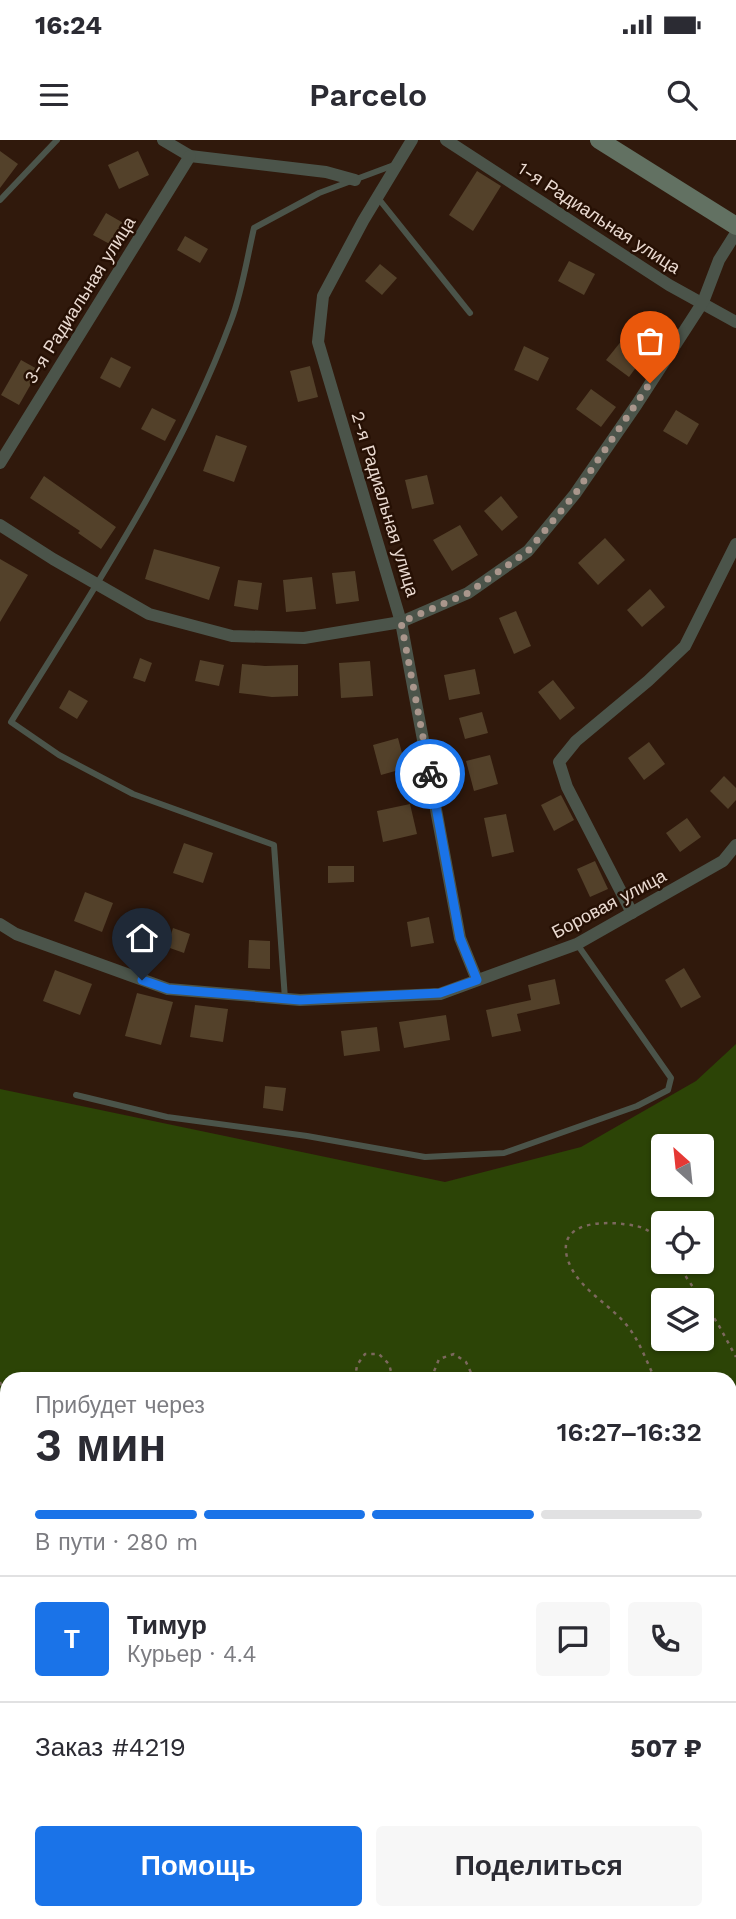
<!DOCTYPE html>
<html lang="ru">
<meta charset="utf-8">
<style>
:root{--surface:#fff;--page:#f7f7f7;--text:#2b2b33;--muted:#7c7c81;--line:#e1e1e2;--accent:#1a73e8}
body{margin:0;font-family:"Work Sans",sans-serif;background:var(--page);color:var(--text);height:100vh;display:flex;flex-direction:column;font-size:26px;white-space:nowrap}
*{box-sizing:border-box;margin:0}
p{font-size:23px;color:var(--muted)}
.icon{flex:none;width:38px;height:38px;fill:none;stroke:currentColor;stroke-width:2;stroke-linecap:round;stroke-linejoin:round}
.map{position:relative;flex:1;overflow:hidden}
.sheet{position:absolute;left:0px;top:1232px;width:737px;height:548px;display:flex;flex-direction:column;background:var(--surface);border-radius:21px 21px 0 0;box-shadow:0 2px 5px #0004}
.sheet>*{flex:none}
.needle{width:46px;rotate:333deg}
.controls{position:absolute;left:651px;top:994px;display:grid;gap:14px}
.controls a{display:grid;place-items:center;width:63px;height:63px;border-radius:7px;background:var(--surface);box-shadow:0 2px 5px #0004;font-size:35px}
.pin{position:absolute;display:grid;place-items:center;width:60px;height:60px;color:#fff;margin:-72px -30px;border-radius:50% 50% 50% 0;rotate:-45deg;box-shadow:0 0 7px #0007}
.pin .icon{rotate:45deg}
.courier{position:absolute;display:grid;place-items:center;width:70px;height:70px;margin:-35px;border:5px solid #1a73e8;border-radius:50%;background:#fff;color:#222;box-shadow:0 2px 9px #0007}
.headline em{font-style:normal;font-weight:600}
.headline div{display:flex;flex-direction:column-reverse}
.headline{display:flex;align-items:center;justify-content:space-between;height:119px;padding:0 35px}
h1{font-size:46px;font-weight:600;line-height:52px}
.bar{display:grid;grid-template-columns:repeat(4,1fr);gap:10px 7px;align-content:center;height:84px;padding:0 35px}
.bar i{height:9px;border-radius:5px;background:var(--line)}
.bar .current{background:var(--accent)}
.bar p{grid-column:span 4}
.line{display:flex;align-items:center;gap:18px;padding:0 35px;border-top:2px solid var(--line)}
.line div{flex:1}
.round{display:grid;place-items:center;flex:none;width:74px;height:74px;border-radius:7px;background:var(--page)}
.button{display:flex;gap:14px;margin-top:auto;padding:14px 35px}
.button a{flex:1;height:80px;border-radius:7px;background:var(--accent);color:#fff;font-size:28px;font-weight:600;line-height:80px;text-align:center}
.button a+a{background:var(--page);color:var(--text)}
.status{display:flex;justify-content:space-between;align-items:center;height:49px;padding:0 35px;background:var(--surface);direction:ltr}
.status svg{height:19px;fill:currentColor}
header{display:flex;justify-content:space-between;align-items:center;height:91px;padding:0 35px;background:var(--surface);font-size:32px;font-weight:600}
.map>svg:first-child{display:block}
</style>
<div class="status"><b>16:24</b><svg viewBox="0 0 49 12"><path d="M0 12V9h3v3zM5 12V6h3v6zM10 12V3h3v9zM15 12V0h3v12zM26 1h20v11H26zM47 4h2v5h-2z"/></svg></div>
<header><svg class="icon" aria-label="menu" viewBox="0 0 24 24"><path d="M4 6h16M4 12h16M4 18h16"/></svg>Parcelo<svg class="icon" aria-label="search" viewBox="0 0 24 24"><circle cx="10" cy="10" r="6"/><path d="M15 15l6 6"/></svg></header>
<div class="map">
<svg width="736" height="1779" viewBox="0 0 736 1779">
<rect width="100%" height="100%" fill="#30190c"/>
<!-- green -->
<path fill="#2c4406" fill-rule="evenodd" d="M736,904V1779H0V949L445,1042L581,1007L696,941ZM663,1006H702V1045H663ZM663,1083H702V1122H663ZM663,1160H702V1199H663ZM7,1239H730V1773H7Z"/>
<!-- building -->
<g fill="#53412a">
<polygon points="0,11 18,24 0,48"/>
<polygon points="138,11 149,35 119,49 108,25"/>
<polygon points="477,31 501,46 473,91 449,75"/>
<polygon points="106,73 132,88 119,109 93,95"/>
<polygon points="185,96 208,109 200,123 177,110"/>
<polygon points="569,121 595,134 584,155 558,141"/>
<polygon points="380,124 397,138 382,155 365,141"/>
<polygon points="623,199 645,215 629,237 606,220"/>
<polygon points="524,206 549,218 538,241 514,230"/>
<polygon points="111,217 131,227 120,248 100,238"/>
<polygon points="21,220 39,230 19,265 1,255"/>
<polygon points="310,226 318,257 298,262 290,231"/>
<polygon points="591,249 616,267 601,287 576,269"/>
<polygon points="152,268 176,280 165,301 141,289"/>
<polygon points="676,270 699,284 687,305 663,291"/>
<polygon points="216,295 247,306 234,342 203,331"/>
<polygon points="427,335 434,364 412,369 405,340"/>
<polygon points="44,336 116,387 101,409 78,393 80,391 30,358"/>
<polygon points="501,356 518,377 502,391 484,371"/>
<polygon points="460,385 478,415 452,431 433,400"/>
<polygon points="605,398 625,420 598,445 578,423"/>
<polygon points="154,409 220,427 209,460 145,439"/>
<polygon points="0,419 28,435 0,482"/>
<polygon points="355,431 359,461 336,464 332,433"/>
<polygon points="312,437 316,469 286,472 283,440"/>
<polygon points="238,440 262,443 258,470 234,466"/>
<polygon points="650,449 665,467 642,487 627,470"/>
<polygon points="516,471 531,506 514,514 499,478"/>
<polygon points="140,518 152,523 145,542 133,538"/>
<polygon points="200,520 224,525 219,546 195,541"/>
<polygon points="370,521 373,556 341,558 339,523"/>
<polygon points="242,524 265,526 298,525 298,556 272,557 239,553"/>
<polygon points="475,529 480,554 449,560 444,535"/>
<polygon points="553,540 575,568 560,580 538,552"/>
<polygon points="69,550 88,561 77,579 59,568"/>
<polygon points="482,572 488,593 465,599 459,578"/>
<polygon points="398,598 406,628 381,635 373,605"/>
<polygon points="649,602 665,624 644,640 628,618"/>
<polygon points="490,615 498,644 474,651 466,621"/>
<polygon points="724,636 736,648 736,660 728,669 710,651"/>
<polygon points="561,655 574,680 554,691 541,665"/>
<polygon points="410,664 417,694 383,702 377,671"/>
<polygon points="506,674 514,712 492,717 484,678"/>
<polygon points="687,678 701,697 680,712 666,693"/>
<polygon points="184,703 213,713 203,743 173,733"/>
<polygon points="595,721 608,749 590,757 577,729"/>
<polygon points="328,726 354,726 354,742 328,743"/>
<polygon points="85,752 113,763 102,792 74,781"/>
<polygon points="429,777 434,803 411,807 407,782"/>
<polygon points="173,788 190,794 184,813 167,807"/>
<polygon points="249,800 270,801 270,829 248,828"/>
<polygon points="684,828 701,857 681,868 665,840"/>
<polygon points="55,830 92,844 80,875 43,861"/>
<polygon points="555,839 560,864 517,874 521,891 492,897 486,870 531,860 528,845"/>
<polygon points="137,853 173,862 161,905 125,896"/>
<polygon points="195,865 228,869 223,902 190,897"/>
<polygon points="446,875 450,900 404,908 399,882"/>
<polygon points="377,887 380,911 344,916 341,891"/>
<polygon points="265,946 286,948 283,971 263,968"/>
</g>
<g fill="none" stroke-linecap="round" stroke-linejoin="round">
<!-- path -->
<g stroke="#7c685d" stroke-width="2.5" stroke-dasharray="3.5 5" stroke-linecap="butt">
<polyline points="676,1122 718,1184 736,1217"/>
<polyline points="355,1239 357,1225 365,1214 379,1214 389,1224 393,1239"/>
<polyline points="435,1239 433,1234 439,1219 454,1214 466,1222 474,1239"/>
<path d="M655,1239C646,1220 638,1197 624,1182C605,1161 575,1146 567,1117C557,1078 612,1081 636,1086C647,1088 655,1095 663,1103"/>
<polyline points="0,1242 7,1259"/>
<polyline points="730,1418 736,1436"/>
<polyline points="0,1511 7,1507"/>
<polyline points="730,1556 736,1564"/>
<polyline points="730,1665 736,1666"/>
<polyline points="730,1707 736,1707"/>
<polyline points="533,1773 547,1779"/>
</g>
<!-- lane -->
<g stroke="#4b544a" stroke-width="6">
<polyline points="378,58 470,173"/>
<polyline points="0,60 57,0"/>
<path d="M285,859L274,705L133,654L59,615L11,582C91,453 178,324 231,181C242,152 247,118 254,88L319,53L394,25"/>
<polyline points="76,955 167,977 307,996 425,1017 504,1013 637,966 668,950 671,938 577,804"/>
</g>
<!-- street -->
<g stroke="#4b544a" stroke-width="12">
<polyline points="163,0 190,16 326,32 355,40"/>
<polyline points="412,0 363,81 323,156 318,202 401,482 460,798 477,840"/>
<polyline points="446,0 669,145 736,182"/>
<polyline points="0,323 190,16"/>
<polyline points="0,385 53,419 149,474 232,496 304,498 401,482 468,453 528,411 575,354 637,264 703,162 719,120 736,93"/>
<polyline points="632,773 567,647 559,622 576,601 648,541 685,506 736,404"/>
<polyline points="0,784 16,794 168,849 300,860 440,854 577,804 723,721 736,705"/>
</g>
<!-- secondary -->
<polyline stroke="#627162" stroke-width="18" points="599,0 736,86"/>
</g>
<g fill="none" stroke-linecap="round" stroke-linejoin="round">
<!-- done -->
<polyline stroke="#a9968c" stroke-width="7" stroke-dasharray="0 12.6" points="430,634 401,482 468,453 528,411 575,354 650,243"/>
<!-- route -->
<polyline stroke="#1a73e8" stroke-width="9" points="142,840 168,849 300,860 440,853 477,840 460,798 430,634"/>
</g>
<g text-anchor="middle" stroke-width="5" stroke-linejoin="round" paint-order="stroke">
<!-- street labels -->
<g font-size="18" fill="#eadad1" stroke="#261004">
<text transform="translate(599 78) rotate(33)" y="6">1-я Радиальная улица</text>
<text transform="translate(80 160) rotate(-58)" y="6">3-я Радиальная улица</text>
<text transform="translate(385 364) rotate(73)" y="6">2-я Радиальная улица</text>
<text transform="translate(609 764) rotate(-28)" y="6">Боровая улица</text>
</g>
</g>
</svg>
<div class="controls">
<a><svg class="needle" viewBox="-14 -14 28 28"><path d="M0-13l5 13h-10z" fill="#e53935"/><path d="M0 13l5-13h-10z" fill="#7c7c81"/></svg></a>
<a><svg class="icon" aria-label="locate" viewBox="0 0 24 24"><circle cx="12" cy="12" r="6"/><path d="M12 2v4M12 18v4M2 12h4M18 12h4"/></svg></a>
<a><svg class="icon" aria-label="layers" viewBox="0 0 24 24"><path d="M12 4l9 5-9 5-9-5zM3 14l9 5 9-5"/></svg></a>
</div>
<div class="pin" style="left:650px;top:243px;background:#ea580c"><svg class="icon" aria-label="bag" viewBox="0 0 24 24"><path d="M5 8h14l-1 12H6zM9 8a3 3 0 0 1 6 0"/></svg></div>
<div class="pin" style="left:142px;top:840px;background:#1f2937"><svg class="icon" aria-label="home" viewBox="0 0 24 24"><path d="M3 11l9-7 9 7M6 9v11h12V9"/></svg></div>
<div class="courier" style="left:430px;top:634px"><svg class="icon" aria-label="bike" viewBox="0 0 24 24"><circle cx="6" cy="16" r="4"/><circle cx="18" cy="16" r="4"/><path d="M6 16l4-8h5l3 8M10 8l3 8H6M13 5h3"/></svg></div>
<section class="sheet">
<div class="headline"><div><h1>3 мин</h1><p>Прибудет через</p></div><em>16:27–16:32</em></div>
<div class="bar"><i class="current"></i><i class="current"></i><i class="current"></i><i></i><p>В пути · 280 m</p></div>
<div class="line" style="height:126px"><b class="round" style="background:var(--accent);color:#fff">Т</b><div><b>Тимур</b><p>Курьер · 4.4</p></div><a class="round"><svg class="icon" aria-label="chat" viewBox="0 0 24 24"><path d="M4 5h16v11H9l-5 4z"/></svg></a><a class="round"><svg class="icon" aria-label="phone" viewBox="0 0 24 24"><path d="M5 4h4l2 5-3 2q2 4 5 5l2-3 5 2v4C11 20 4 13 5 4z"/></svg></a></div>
<div class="line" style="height:91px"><div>Заказ #4219</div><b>507 ₽</b></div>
<div class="button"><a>Помощь</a><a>Поделиться</a></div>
</section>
</div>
